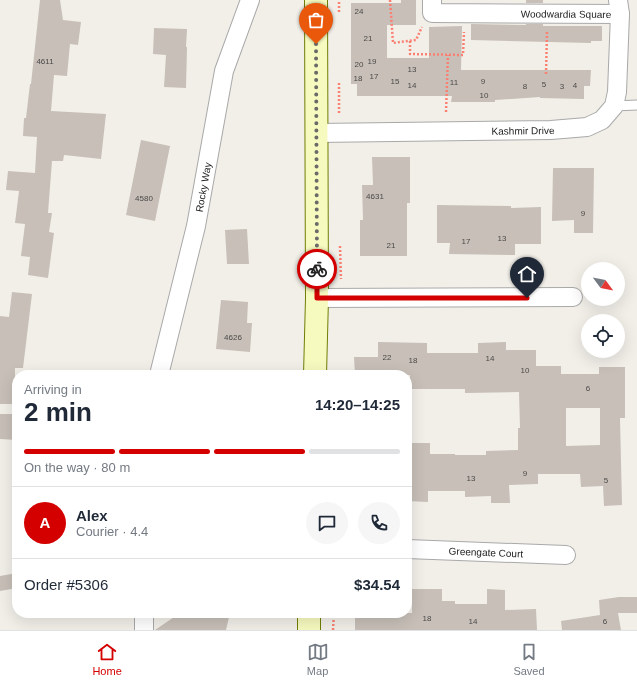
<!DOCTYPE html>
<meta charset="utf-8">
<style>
:root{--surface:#fff;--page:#f6f6f7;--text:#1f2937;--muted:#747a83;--line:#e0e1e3;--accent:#d40000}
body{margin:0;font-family:Arial,sans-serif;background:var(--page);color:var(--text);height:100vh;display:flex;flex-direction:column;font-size:15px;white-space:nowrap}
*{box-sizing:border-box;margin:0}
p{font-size:13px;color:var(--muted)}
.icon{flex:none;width:22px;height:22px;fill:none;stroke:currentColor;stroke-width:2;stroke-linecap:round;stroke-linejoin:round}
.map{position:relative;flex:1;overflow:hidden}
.panel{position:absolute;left:12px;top:370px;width:400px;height:248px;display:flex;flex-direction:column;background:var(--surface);border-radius:16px;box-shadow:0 4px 16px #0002}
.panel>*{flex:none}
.needle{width:26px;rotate:122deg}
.fabs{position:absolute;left:581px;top:262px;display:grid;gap:8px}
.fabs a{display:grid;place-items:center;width:44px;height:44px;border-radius:50%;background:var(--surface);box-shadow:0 4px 16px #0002;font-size:20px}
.pin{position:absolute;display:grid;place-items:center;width:34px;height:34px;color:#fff;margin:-41px -17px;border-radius:50% 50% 50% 0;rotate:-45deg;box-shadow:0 0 4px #0007}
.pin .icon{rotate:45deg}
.courier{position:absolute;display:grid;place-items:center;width:40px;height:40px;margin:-20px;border:3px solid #d40000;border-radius:50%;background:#fff;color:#222;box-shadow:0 1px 5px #0007}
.overview em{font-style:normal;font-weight:700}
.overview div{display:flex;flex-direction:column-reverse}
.overview{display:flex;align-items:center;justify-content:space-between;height:68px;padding:0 12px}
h1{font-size:26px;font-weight:700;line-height:30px}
.bar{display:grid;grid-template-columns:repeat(4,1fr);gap:6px 4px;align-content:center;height:48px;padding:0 12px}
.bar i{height:5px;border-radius:3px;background:var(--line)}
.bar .current{background:var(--accent)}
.bar p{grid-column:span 4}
.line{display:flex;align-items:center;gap:10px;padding:0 12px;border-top:1px solid var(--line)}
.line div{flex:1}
.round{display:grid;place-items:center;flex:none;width:42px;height:42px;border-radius:21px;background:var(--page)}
.menu{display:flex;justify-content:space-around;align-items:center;height:56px;border-top:1px solid var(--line);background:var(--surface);font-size:11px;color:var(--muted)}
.menu a{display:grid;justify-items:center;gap:2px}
.menu .current{color:var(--accent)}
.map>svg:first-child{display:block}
</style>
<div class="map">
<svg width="637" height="630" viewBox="0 0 637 630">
<rect width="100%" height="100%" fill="#f2efe9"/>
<!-- building -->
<g fill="#c7bfb8" fill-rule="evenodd">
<polygon points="40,0 60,0 63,20 81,22 78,45 70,44 67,76 54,75 51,111 106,114 101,159 64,155 63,161 52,161 48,213 52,213 49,232 54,233 48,278 28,275 30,257 21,256 25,224 15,223 19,191 6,190 8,171 35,173 37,137 23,136 24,118 26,118 30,84 31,84"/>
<polygon points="401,0 416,0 416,25 387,25 387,58 429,58 429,27 462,26 461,70 591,70 590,86 584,86 584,99 540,98 540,97 495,100 495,102 451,102 452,96 357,96 357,84 351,84 351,3 401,3"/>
<rect x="526" y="0" width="17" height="3"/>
<polygon points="471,24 526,25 526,24 543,24 543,26 602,26 602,41 591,41 591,43 471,40"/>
<polygon points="154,28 187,29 186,47 187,47 186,88 164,87 166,55 153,54"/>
<polygon points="141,140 170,146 155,221 126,215"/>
<polygon points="372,157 410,157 410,203 407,203 407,256 360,256 360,220 363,220 362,185 373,185"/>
<polygon points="553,168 594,168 593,233 574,233 574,220 552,221"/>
<polygon points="437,205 511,206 511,208 541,207 541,244 515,244 515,255 449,254 450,243 437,243"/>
<polygon points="247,229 249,264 227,264 225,230"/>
<polygon points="12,292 32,294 23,368 15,368 15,404 0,404 0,316 9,317"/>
<polygon points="221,300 248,302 247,323 252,323 250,352 216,349"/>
<path d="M378,342L427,343V353H478V343L506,342V350H536V366H561V374H599V367H625V418H620L622,505L604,506L603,486L581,487L580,474H538V484L509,485L510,503H491V496L465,497V491H428V502L407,501L408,443H430V454H455V455H486V451L518,450V428H520L519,392L465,393V389H410V375H355L354,357H378ZM566,408H600V445L566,446Z"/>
<polygon points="0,414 17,414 17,440 0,439"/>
<polygon points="17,573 17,588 0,591 0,576"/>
<polygon points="412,589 442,589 442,601 455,601 455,604 487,604 487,589 505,590 505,610 536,609 537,630 355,630 355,613 412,613"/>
<polygon points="619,597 637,597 637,613 618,613 621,630 562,630 561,621 600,615 599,600"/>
<polygon points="180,613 230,613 226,630 155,630"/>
</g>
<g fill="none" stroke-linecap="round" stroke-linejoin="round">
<defs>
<polyline id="lane" points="614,106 637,105"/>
<g id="street">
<path id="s1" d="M432,0V13L620,14"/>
<path id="s2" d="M317,133L551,130L587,127L602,120L614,106L617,92L620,14L618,0"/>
<polyline points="317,298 573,297"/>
<path id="s3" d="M159,375L196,226L224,71L250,0"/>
<path id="s4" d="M407,549L566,555"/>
<polyline points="144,613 144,630"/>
</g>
<g id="secondary">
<polyline points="315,375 317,298 316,0"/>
<polyline points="309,630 309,613"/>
</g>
</defs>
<!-- lane casing -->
<use href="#lane" stroke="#a9a9a9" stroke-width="11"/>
<!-- street casing -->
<use href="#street" stroke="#a9a9a9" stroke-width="20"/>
<!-- secondary casing -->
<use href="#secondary" stroke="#707d05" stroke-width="24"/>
<!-- path -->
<g stroke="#fa8072" stroke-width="2.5" stroke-dasharray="2 2" stroke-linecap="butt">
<polyline points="390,0 393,43 416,40 422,27"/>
<polyline points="339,12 339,0"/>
<polyline points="410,41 410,54 463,55 464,32"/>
<polyline points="546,74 547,32"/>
<polyline points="339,83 339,113 340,113"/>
<polyline points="446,112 448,55"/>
<polyline points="340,246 341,279"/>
<polyline points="333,630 334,613"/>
</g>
<!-- lane -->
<use href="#lane" stroke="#fff" stroke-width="9"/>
<!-- street -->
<use href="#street" stroke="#fff" stroke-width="18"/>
<!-- secondary -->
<use href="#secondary" stroke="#f7fabf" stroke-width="22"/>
</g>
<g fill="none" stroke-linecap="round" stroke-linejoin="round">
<!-- done -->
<polyline stroke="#6b6a68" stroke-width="4" stroke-dasharray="0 7.2" points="316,44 317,269"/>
<!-- route -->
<polyline stroke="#d40000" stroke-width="5" points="317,269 317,298 527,298"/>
</g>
<g text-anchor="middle" stroke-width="3.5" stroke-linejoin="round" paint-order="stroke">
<!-- number labels -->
<g font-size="8" fill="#4b4948">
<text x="359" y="14">24</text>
<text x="368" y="41">21</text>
<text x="45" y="64">4611</text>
<text x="372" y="64">19</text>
<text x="359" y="67">20</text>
<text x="412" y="72">13</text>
<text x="374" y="79">17</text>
<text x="358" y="81">18</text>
<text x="395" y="84">15</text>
<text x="483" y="84">9</text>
<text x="454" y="85">11</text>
<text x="544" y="87">5</text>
<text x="412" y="88">14</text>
<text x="575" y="88">4</text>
<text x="525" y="89">8</text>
<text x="562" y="89">3</text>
<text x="484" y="98">10</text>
<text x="375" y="199">4631</text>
<text x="144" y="201">4580</text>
<text x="583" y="216">9</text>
<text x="502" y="241">13</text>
<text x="466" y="244">17</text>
<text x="391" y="248">21</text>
<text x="233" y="340">4626</text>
<text x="387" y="360">22</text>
<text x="490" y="361">14</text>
<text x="413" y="363">18</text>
<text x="525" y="373">10</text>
<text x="588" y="391">6</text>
<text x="525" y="476">9</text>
<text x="471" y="481">13</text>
<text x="606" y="483">5</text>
<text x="427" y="621">18</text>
<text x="473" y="624">14</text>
<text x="605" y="624">6</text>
</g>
<!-- street labels -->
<g font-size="10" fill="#222" stroke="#fff">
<text dy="4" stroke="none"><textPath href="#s1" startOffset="147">Woodwardia Square</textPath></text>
<text dy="4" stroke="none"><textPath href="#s2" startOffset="206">Kashmir Drive</textPath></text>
<text dy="4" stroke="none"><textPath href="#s3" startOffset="193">Rocky Way</textPath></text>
<text dy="4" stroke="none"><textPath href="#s4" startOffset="79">Greengate Court</textPath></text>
</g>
</g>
</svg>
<div class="fabs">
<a><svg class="needle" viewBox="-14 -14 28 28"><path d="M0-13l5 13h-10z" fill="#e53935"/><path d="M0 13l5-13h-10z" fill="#747a83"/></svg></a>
<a><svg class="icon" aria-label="locate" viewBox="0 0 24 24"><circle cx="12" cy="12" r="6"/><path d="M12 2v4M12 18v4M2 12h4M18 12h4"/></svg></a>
</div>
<div class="pin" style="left:316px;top:44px;background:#ea580c"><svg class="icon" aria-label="bag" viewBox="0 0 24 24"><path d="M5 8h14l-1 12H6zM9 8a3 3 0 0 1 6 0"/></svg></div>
<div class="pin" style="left:527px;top:298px;background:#1f2937"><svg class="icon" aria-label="home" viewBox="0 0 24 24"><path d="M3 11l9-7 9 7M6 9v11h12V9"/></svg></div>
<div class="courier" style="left:317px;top:269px"><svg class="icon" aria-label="bike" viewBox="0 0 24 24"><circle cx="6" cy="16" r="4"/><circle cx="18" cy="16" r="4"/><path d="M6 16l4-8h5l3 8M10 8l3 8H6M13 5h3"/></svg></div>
<section class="panel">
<div class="overview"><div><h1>2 min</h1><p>Arriving in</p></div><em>14:20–14:25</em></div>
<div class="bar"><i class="current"></i><i class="current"></i><i class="current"></i><i></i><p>On the way · 80 m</p></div>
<div class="line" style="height:72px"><b class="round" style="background:var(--accent);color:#fff">A</b><div><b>Alex</b><p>Courier · 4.4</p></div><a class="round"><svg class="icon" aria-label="chat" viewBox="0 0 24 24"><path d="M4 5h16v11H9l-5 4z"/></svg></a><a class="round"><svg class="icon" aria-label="phone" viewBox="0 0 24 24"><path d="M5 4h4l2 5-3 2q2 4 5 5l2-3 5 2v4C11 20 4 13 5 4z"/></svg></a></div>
<div class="line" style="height:52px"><div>Order #5306</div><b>$34.54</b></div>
</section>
</div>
<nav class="menu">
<a class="current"><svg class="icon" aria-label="home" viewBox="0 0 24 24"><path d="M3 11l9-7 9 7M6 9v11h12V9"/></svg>Home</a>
<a><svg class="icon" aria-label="map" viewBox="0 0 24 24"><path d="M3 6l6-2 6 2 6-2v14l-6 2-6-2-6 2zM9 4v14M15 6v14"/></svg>Map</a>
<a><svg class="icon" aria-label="saved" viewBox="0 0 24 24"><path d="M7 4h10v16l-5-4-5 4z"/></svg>Saved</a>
</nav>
